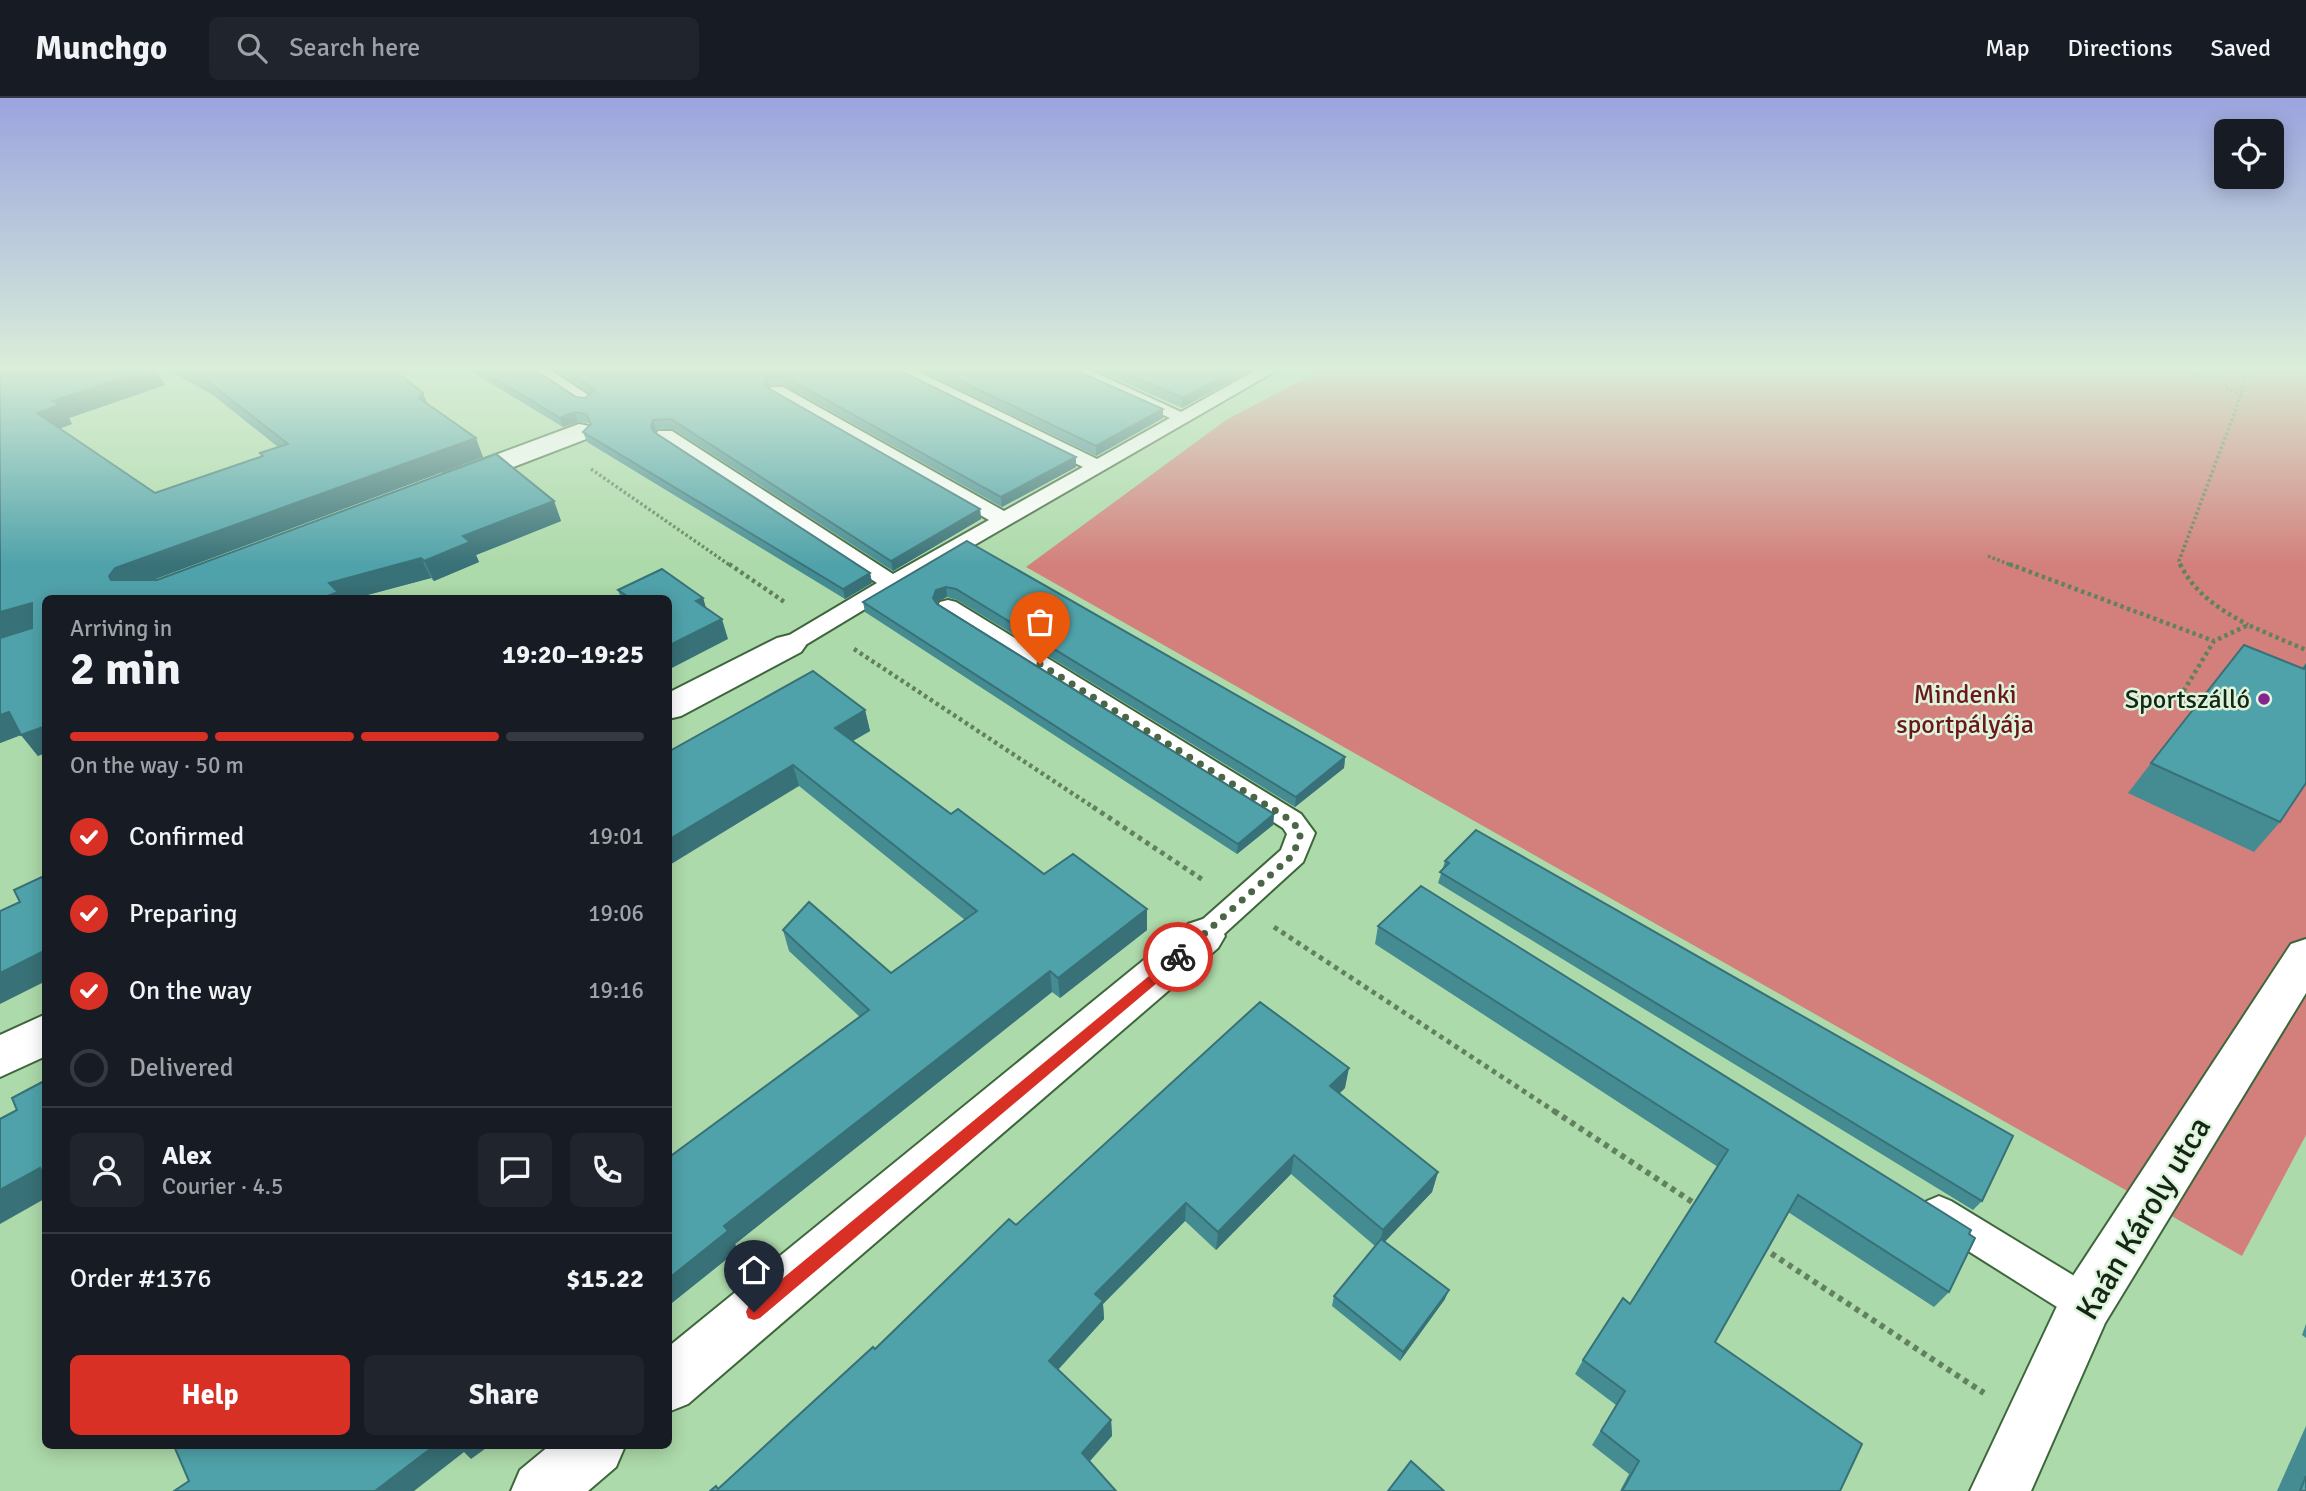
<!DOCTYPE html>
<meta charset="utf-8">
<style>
:root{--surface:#171b24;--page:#20242c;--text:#f1f3f6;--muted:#9ea1a6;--line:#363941;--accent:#d93025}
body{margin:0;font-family:Signika,sans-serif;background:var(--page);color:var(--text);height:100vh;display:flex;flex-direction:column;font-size:26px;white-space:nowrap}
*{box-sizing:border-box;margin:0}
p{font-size:23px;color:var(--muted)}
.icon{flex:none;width:38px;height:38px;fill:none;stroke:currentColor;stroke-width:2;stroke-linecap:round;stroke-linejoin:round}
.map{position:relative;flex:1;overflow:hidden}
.details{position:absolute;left:42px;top:497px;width:630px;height:854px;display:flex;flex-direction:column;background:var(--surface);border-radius:10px;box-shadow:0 4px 18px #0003}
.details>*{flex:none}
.fabs{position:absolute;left:2214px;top:21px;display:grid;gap:14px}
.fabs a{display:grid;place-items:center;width:70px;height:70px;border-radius:10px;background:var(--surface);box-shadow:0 4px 18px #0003;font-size:35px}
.pin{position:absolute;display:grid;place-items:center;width:60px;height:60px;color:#fff;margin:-72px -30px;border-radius:50% 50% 50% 0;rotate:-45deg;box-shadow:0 0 7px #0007}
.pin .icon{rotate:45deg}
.courier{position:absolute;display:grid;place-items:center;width:70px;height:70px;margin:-35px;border:5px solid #d93025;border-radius:50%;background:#fff;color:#222;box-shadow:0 2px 9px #0007}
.overview em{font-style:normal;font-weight:700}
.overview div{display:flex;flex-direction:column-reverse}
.overview{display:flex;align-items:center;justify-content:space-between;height:119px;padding:0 28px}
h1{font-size:46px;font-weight:700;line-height:52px}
.bar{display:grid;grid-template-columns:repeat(4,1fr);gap:10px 7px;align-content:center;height:84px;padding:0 28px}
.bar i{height:9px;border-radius:5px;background:var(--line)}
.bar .selected{background:var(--accent)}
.bar p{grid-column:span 4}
.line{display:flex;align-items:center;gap:18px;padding:0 28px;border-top:2px solid var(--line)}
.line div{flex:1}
.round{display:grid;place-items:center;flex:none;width:74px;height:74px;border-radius:10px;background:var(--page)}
ol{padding:0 28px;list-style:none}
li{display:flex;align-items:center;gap:21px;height:77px}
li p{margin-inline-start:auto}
li .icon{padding:7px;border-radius:50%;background:var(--accent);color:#fff;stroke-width:4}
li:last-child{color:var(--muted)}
li i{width:38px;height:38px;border:4px solid var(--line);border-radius:50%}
.primary-button{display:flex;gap:14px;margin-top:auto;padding:14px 28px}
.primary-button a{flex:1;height:80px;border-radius:10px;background:var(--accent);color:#fff;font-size:28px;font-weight:700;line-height:80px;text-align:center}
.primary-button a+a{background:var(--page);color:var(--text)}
header{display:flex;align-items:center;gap:42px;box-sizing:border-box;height:98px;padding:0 35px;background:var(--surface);border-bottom:2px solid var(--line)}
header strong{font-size:33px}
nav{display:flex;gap:38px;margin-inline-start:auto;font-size:24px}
.search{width:490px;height:63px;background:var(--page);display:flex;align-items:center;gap:18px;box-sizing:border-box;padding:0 24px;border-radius:10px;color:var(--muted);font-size:26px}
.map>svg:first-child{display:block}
</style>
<header>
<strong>Munchgo</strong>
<div class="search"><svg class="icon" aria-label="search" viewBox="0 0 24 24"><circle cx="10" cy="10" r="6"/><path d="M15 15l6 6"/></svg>Search here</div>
<nav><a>Map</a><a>Directions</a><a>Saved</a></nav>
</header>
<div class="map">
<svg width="2306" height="1393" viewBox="0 0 2306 1393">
<rect width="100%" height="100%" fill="#addaaa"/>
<!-- green -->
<polygon fill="#d3807c" points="1321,272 2306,272 2306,1037 2242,1158 1026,469 1226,322"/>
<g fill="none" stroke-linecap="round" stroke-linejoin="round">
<defs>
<g id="lane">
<polygon points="530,272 550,272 596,302 587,307 581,306"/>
<polygon points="894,272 915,272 1097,361 1170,320 1071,276 1069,272 1090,272 1181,314 1256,272 1277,272 900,490 797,552 781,552 777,547 781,542 877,485 658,341 656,337 658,333 672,333 893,476 989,422 771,297 768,293 771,289 783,289 1004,413 1083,369 896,276"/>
<polygon points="948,502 956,504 1301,716 1315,735 1303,764 1213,846 1203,849 1193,846 1188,838 1193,830 1281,752 1287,736 1283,730 940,514 937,509 940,504"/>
<polygon points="1939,1098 1951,1103 2099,1193 2105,1206 2099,1219 2086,1224 2073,1219 1927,1127 1921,1115 1927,1103"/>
</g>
<g id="street">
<polygon points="579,326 589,328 592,334 589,340 464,388 454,391 444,388 440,382 444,376"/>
<polygon points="789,537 801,540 806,547 801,554 681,618 668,621 668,595 777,540"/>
<polygon points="1203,821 1218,826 1225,838 1218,850 688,1306 668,1314 668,1249 1188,826"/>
<polygon points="2306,841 2306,895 2105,1225 2031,1393 1970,1393 2067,1187 2291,846"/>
<polygon points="46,916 46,958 0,979 0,937"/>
<polygon points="549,1348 625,1348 616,1369 588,1393 511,1393 520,1372"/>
</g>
</defs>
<!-- lane casing -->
<use href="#lane" stroke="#3e663c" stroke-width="4"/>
<!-- street casing -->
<use href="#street" stroke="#3e663c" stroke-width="4"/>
<!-- path-far3 -->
<g stroke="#628160" stroke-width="3.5" stroke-dasharray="2.5 2.5" stroke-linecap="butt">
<polyline points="2190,272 2241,297"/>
<polyline points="591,371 731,468"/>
<polyline points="1988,458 2013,468"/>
<polyline points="2181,468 2179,463 2241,297 2246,272"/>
</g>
<!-- path-far2 -->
<g stroke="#628160" stroke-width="4.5" stroke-dasharray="3.5 3.5" stroke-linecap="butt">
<polyline points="729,466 786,505"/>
<polyline points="2009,466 2214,543"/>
<path d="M2180,466C2195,496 2219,511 2248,527"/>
<polyline points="854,551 1096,711"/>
<polyline points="2180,599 2214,543 2248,527 2306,552"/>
</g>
<!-- path-far1 -->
<g stroke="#628160" stroke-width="5" stroke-dasharray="4.5 4.5" stroke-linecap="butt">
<polyline points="1093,709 1203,782"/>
<polyline points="1274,829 1557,1015"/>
</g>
<!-- path -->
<g stroke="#628160" stroke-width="6" stroke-dasharray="5 5" stroke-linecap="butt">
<polyline points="1554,1013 1697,1107"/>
<polyline points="1763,1150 1984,1295"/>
</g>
<!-- lane -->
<use href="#lane" fill="#fff" fill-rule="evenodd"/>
<!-- street -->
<use href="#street" fill="#fff" fill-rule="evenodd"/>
</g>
<!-- wall -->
<g fill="#458b92">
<polygon points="0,272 156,272 165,287 69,320 72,326 59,331 155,395 262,358 260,355 278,349 213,297 168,272 394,272 427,306 483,359 151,482 157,482 554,403 561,423 476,457 479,464 434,483 431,480 356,500 46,500 38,658 21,637 0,645"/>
<polygon points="469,272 535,272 576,299 585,300 590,296 554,272 899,272 1076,359 1076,369 1002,409 784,287 769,287 768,290 980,411 981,421 893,473 673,331 656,332 655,334 870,475 872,485 845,501 587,344 583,334 590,327 590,325 578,324 563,329"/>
<polygon points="920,272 1075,272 1163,320 1096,358"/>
<polygon points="1096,272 1251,272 1182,310"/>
<polygon points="967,443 1345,659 1344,670 1295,709 957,502 947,499 938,503 937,505 1274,716 1273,727 1237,756 865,514 863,504"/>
<polygon points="618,492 703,500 706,510 728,541 668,500 621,500"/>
<polygon points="2306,565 2306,685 2280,724 2254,754 2128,695 2151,665 2302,570"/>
<polygon points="865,612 870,633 853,643 951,716 1044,776 1147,832 1060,900 1052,894 735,1146 738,1152 668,1208 860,919 789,853 783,832 891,875 965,822 799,688 668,654"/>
<polygon points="1445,763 1982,1103 1973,1112 1438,785"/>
<polygon points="1378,828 1949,1194 1934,1209 1788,1114 1715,1244 1840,1393 1620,1393 1629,1376 1592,1347 1616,1307 1575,1276 1583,1262 1630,1206 1718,1069 1375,846"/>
<polygon points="1345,990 1339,995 1438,1074 1432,1094 1384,1144 1445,1201 1400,1263 1332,1208 1334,1198 1375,1148 1291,1076 1216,1152 1185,1123 1103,1206 1104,1221 1058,1272 1111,1322 1112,1338 718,1391 1016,1127"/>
<polygon points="2306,1226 2306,1240 2302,1237"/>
<polygon points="2306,1328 2306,1393 2277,1393"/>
</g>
<!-- shaded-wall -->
<g fill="#387177">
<polygon points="145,272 156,272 165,287 69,320 72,326 49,334 37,315 53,303"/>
<polygon points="1235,272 1251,272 1182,310 1183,300"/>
<polygon points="767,278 769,287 765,293 763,284"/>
<polygon points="423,295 431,314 419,300"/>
<polygon points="1163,311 1163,320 1096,358 1096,348"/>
<polygon points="575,314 578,324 563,329 560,320"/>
<polygon points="653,322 656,332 654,338 651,329"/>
<polygon points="476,340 483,359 129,491 124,500 109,478 115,470"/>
<polygon points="1076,359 1076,369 1002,409 1001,399"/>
<polygon points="554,403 561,423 476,457 479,464 434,483 424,463 463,438"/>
<polygon points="980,411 981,421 893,473 891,463"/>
<polygon points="421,460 431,480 356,500 322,500 329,485"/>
<polygon points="870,475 872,485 845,501 843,491"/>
<polygon points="946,489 947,499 938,503 935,510 933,500 936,492"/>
<polygon points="703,500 709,520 696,503"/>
<polygon points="32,505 46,526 0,540 0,514"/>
<polygon points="722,521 728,541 668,572 668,548"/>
<polygon points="865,612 870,633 840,650 835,630"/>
<polygon points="9,614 26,635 0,645 0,617"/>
<polygon points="46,628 46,655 38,658 21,637"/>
<polygon points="1345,659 1344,670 1295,709 1296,699"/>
<polygon points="793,667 799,688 668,768 668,742"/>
<polygon points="1274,716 1273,727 1237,756 1238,746"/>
<polygon points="1147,811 1147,832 1060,900 1058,880"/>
<polygon points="46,852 46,883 0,906 0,875"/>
<polygon points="1050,873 1052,894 735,1146 738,1152 668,1208 668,1181 724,1128"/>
<polygon points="1349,970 1345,990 1327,1008 1330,988"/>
<polygon points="1294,1057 1291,1076 1216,1152 1218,1134"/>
<polygon points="40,1070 46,1074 46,1100 0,1126 0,1092"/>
<polygon points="1438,1074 1432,1094 1378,1151 1383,1132"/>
<polygon points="1186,1105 1185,1123 1103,1206 1104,1221 1051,1279 1049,1263 1095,1196"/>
<polygon points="1449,1192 1445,1201 1400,1263 1403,1254"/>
<polygon points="1111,1322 1112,1338 1083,1371 1082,1355"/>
<polygon points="434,1348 489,1348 471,1361 464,1354 414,1393 375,1393"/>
</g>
<!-- building -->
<g fill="#50a2aa" stroke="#387177" stroke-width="2">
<polygon points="0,272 145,272 53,303 60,307 37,315 155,395 263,358 260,355 288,346 202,279 190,272 394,272 423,295 419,300 476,340 115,470 109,478 111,482 157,482 496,356 554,403 463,438 470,444 424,463 421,460 329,485 338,494 322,500 46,500 46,628 21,637 9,614 0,617 0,540 32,530 32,505 0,514"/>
<polygon points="481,272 535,272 576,299 585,300 595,292 565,272 899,272 1076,359 1001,399 782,277 767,278 763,284 768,290 980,411 891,463 671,321 653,322 651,329 654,334 870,475 843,491 583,334 591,326 586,316 575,314 560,320"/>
<polygon points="938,272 1075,272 1163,311 1096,348"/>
<polygon points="1117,272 1235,272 1183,300"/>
<polygon points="967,443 1345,659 1296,699 956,491 946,489 936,492 933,500 937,506 1274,716 1238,746 863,504"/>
<polygon points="662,471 703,500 696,503 722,521 668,548 668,500 630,500 618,492"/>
<polygon points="2244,547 2304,571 2306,567 2306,685 2280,724 2151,665"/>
<polygon points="813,573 865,612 835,630 951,716 958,711 1044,776 1073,756 1147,811 1058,880 1050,873 724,1128 728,1133 668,1181 668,1060 869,912 783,832 809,804 891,875 977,813 793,667 668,742 668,654"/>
<polygon points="1476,732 2013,1038 1982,1103 1440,774 1449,765 1445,763"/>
<polygon points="46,777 46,852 0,875 0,813 20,804 14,792"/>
<polygon points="1421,788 1971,1132 1969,1136 1975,1140 1949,1194 1798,1097 1715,1244 1862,1346 1840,1393 1622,1393 1639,1363 1601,1333 1625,1293 1583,1262 1623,1200 1630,1206 1728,1052 1378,828"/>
<polygon points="1260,904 1349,970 1330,988 1438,1074 1383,1132 1294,1057 1218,1134 1186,1105 1095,1196 1103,1203 1049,1263 1111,1322 1082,1355 1116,1393 710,1393 716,1388 718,1391 873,1249 875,1251 1009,1121 1016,1127"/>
<polygon points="46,982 46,1083 40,1070 0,1092 0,1021 17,1012 12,1000"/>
<polygon points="1381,1141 1449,1192 1403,1254 1334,1198"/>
<polygon points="174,1348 434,1348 375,1393 174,1393 189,1383"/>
<polygon points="1411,1363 1444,1393 1388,1393"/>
<polygon points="2306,1378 2306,1393 2300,1393"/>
</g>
<!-- sky -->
<linearGradient id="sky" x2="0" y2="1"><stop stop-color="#9ba4de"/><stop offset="0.58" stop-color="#daeed9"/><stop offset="1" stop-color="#daeed9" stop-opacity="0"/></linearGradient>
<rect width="2306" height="467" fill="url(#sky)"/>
<!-- route -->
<polygon fill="#d93025" points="1178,854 1184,859 1183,863 760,1220 754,1222 748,1220 746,1214 748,1209"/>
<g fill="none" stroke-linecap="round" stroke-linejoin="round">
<!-- done -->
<polyline stroke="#4a6548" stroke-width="7" stroke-dasharray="0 12.6" points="1040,566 1292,723 1301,735 1293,757 1178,859"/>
</g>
<!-- markers -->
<circle fill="#83248f" stroke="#def4dc" stroke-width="2.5" cx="2264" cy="601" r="7"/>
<g text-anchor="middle" stroke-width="5" stroke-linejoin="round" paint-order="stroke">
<!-- park labels -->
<g font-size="26" fill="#6b161b" stroke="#def4dc">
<text x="1965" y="605">Mindenki<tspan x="1965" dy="30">sportpályája</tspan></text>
</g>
<!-- poi labels -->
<g font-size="26" fill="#152614" stroke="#def4dc" text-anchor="end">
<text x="2250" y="610">Sportszálló</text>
</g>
<!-- near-street labels -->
<g font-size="32" fill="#152614" stroke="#def4dc">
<text transform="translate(2143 1120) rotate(-59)" y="11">Kaán Károly utca</text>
</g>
</g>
</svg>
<div class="fabs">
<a><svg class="icon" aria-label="locate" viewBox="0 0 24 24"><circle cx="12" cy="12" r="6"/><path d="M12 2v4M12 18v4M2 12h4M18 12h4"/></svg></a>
</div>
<div class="pin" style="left:1040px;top:566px;background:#ea580c"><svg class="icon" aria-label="bag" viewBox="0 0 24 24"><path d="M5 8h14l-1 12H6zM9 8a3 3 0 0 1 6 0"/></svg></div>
<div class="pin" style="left:754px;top:1214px;background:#1f2937"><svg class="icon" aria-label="home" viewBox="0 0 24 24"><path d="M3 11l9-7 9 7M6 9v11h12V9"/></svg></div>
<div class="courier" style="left:1178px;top:859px"><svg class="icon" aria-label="bike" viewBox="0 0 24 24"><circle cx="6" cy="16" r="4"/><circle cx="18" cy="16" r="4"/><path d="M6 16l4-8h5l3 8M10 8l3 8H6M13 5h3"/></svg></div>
<section class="details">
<div class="overview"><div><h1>2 min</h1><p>Arriving in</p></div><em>19:20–19:25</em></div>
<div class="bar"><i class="selected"></i><i class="selected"></i><i class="selected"></i><i></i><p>On the way · 50 m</p></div>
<ol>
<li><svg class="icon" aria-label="check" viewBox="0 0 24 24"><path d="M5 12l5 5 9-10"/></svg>Confirmed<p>19:01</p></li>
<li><svg class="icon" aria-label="check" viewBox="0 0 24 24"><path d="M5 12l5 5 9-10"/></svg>Preparing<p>19:06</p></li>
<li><svg class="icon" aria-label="check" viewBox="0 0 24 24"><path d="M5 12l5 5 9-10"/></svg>On the way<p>19:16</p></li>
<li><i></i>Delivered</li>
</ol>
<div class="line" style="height:126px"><a class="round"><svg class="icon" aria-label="person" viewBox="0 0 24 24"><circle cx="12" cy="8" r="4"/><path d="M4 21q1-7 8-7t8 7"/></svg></a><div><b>Alex</b><p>Courier · 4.5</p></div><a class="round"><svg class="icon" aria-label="chat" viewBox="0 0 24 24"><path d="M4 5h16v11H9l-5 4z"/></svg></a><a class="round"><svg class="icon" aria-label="phone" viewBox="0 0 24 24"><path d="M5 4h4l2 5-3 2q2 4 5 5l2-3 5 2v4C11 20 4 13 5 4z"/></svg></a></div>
<div class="line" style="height:91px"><div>Order #1376</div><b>$15.22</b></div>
<div class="primary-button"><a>Help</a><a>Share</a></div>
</section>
</div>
